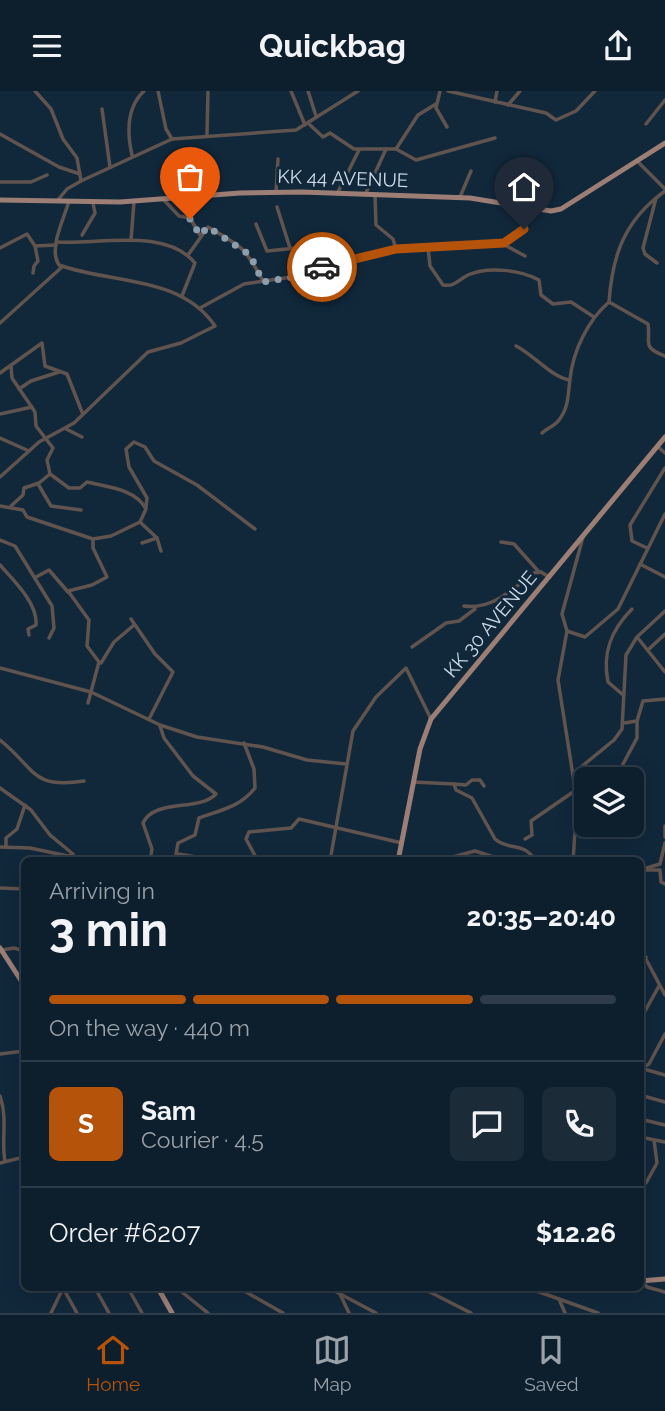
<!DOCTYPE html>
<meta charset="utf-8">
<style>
:root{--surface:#0d1e2c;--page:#1b2b38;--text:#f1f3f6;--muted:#9aa2a9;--line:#2d3c48;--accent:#b45309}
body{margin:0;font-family:Raleway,sans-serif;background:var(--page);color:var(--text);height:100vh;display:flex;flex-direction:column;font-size:26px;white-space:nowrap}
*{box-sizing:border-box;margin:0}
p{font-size:23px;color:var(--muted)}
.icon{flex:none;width:38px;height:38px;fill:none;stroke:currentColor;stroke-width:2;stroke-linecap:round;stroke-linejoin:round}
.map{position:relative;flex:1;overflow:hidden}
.drawer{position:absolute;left:21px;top:766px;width:623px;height:434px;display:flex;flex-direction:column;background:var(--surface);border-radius:10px;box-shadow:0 4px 18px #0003,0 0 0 2px var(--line)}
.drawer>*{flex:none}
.buttons{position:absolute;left:574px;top:676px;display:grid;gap:14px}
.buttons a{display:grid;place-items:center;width:70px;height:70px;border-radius:10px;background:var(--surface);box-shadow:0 4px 18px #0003,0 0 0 2px var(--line);font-size:35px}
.pin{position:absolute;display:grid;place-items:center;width:60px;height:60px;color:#fff;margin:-72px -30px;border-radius:50% 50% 50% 0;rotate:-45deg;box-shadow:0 0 7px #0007}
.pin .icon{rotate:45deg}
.courier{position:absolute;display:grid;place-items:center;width:70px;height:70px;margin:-35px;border:5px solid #b45309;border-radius:50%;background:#fff;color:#222;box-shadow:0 2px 9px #0007}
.headline em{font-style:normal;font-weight:700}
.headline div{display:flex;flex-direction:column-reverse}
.headline{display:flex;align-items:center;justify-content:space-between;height:119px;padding:0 28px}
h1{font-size:46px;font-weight:700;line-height:52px}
.bar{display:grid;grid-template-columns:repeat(4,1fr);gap:10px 7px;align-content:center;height:84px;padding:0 28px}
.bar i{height:9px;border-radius:5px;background:var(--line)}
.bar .on{background:var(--accent)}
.bar p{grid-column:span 4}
.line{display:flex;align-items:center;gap:18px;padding:0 28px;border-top:2px solid var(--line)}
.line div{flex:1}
.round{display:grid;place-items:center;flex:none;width:74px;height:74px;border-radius:10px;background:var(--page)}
header{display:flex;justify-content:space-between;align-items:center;height:91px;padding:0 28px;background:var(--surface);font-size:32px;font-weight:700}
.tab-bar{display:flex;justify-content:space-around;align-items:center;height:98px;border-top:2px solid var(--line);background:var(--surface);font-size:19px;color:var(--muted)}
.tab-bar a{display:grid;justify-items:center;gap:4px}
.tab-bar .on{color:var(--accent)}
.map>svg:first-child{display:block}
</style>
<header><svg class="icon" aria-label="menu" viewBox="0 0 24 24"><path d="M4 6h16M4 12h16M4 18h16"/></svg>Quickbag<svg class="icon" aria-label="share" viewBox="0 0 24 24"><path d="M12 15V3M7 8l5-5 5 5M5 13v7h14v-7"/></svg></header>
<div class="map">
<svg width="665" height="1222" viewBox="0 0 665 1222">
<rect width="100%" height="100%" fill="#11283b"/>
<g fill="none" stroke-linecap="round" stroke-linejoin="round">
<!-- minor -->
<g stroke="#61534e" stroke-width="3.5">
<polyline points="35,0 51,18 63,48 77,67 81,90"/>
<polyline points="158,0 166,38 172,48"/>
<polyline points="291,0 305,34"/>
<polyline points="308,0 316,25"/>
<polyline points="440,0 436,17 447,36"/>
<polyline points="448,0 546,22 556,29 576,20 595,0"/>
<polyline points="495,11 497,0"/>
<polyline points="508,14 520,0"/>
<polyline points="102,18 110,76"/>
<polyline points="308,32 323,46 330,42 354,58 396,58 416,69 495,47"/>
<polyline points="646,33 665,9"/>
<polyline points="0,43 59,76 80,83"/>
<polyline points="207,43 208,0"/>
<polyline points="396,58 418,24 436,13"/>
<path d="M132,64C127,42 126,17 144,0"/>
<polyline points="638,71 665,98"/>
<polyline points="0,91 31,91 47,84"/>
<polyline points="276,101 278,68"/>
<polyline points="337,103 359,59"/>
<polyline points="365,104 386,58"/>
<polyline points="375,104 376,134 393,148 396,158"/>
<polyline points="460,106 471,80"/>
<path d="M656,107C622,135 612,169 609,211L648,233C651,252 641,256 665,265"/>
<polyline points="164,109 179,125 190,127 200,144"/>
<polyline points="57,110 67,98 81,90 172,48 296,39 358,0"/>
<polyline points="277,116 290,157"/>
<polyline points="256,133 267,160 317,155 334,172"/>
<polyline points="82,144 95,122 93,112"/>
<polyline points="131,149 134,111"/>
<path d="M57,151C98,154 165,136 195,172L182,205"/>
<polyline points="501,152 525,165"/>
<path d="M428,156L430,175L443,194C455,196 458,189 468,184C488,175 520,179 539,189L541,204L553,213L571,211L594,226"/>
<polyline points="0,157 27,143 35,155 56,154"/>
<path d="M188,164L208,136C242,156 244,155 263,190"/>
<polyline points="657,172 645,163 643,157 656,107 665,100"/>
<polyline points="33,182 34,175 38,170 35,155"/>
<polyline points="200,217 244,193 312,183 325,175 378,161 508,151 524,138 534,117"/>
<polyline points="0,232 62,176"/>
<path d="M516,255C534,264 550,285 569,289"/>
<polyline points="0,282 42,252 45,275 67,283 82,321"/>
<polyline points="19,298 31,290 59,281"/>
<polyline points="0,323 32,316"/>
<polyline points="66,338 82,346"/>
<path d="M542,342C547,337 555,335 559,329C569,316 568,303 570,288C573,260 588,229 609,211"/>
<polyline points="0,347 29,360"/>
<polyline points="657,355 665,362"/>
<path d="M0,386L39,351L74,332L148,261L181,252L215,235C181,184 111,193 59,174C48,158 64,128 69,110"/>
<polyline points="38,393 51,415 81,419"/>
<path d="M0,415L23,419L27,426L93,448L111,445L140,431L146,418C136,398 107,396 87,391L80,397H69L50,383L47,369L53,357L36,335L35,321L12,287L11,275"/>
<polyline points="11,415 23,404 24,397 39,392 50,383"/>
<polyline points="146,416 147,407 129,376 126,358 134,351 145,356 154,370 197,394 255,438"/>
<polyline points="140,431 157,447 161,460"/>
<polyline points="0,449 15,455 52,515 54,537 49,547"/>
<polyline points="501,451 514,453 539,481"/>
<polyline points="142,452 157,447"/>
<polyline points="647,457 632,450 630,434 665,377"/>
<polyline points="640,473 665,486"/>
<path d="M0,474C13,489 38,512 36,534L28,538L29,544"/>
<polyline points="36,486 49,479 68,501"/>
<path d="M464,515C492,519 513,498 534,482L541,481L549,486"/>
<polyline points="131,528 155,563 173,581 149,628"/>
<polyline points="567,540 585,546 618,518 665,423"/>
<polyline points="637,546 665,581"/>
<polyline points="412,556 446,532 459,530 475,518"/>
<polyline points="649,558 665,543"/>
<polyline points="101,572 114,551 134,534"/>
<polyline points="0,577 91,601 160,634 197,646 263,656 307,669 346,673"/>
<path d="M622,603L608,591C602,562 611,539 632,518"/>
<polyline points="88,612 99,571 87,555 89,529 68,500 92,494 107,486 93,457 93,448"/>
<polyline points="624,632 637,630 643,610 665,608"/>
<path d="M0,649C37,679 31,698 84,690"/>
<polyline points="623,673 637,647 637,630"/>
<polyline points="575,681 614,649 622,638 626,564 637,546 665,520"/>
<path d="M413,691L454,693L456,699L472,707L495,748C510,761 522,749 536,770"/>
<polyline points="454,693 466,694 472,689 480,689 484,695"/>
<polyline points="0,697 31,719 50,744 73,763 68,765 30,757 0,756"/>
<polyline points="665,735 665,746"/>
<polyline points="525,748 532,744 531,730 576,699"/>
<polyline points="6,756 6,747 17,738 25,714"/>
<path d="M176,763L178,752L195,744L199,727C221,719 240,716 255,697L254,678L244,652"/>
<path d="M150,770L152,758L143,732C155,707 199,721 216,703L193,685L164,647L160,635"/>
<polyline points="173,770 178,763 221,770"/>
<polyline points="258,770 246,748 249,741 291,737 299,728 402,752"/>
<polyline points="330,770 353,640 376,606 406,577 431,628"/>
<polyline points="399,770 445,768 475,760 506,770"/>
<polyline points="573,770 577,710 558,589 567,540 562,523 583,446"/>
<polyline points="640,779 660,773 665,752"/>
<polyline points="646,779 660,779 661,791 665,793"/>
<polyline points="0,797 24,798"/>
<polyline points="640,857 665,904"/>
<polyline points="2,859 14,857 24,860"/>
<polyline points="640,876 646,866"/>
<polyline points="640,929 659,895"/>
<polyline points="0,963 24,960"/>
<polyline points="640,978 649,973 665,943"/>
<polyline points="644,978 665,984"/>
<polyline points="640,1004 665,1011"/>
<path d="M0,1005C8,1028 1,1048 5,1070"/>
<polyline points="640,1028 665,1034"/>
<polyline points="640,1046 665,1051"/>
<polyline points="0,1072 24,1066"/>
<polyline points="646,1092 657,1072 654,1049"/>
<polyline points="643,1191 647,1196 665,1201"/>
<polyline points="63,1197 77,1222"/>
<polyline points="95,1197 109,1222"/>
<polyline points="128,1197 142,1222"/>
<polyline points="177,1197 208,1222"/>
<polyline points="239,1197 283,1222"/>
<polyline points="329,1197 376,1222"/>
<polyline points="422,1197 471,1222"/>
<polyline points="528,1197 559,1208 565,1222"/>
<polyline points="340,1203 349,1222"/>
<polyline points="559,1208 598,1222"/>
<polyline points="51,1222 63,1197"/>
</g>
<!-- major -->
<g stroke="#9c7e75" stroke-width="5">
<polyline points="0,109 120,111 240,102 302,101 470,107 551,120 561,118 665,52"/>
<polyline points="398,770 420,658 431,628 665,346"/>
<polyline points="0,857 24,894"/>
<polyline points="640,1190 665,1188"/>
<polyline points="158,1197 172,1222"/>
</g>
</g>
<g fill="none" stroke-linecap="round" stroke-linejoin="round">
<!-- done -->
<polyline stroke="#8d9ead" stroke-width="7" stroke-dasharray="0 12.6" points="190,128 200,144 208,136 250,164 263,191 312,183 322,176"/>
<!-- route -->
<polyline stroke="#b45309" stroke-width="9" points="322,176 396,158 504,152 524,138"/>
</g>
<g text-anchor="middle" stroke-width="6" stroke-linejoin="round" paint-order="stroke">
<!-- street labels -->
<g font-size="19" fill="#d0deeb" stroke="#11283b">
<text transform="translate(343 87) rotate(2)" y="7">KK 44 AVENUE</text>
<text transform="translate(490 533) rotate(-50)" y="7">KK 30 AVENUE</text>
</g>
</g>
</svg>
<div class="buttons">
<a><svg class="icon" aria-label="layers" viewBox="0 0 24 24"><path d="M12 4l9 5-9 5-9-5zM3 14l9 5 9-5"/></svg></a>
</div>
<div class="pin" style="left:190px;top:128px;background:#ea580c"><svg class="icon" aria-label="bag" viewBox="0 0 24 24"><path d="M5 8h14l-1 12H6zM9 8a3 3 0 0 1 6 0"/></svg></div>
<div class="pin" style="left:524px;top:138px;background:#1f2937"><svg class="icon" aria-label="home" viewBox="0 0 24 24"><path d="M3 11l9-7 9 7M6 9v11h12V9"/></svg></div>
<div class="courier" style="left:322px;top:176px"><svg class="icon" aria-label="car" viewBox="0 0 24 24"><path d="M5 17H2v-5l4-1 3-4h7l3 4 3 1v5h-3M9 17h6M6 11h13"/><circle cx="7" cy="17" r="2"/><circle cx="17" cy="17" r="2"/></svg></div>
<section class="drawer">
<div class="headline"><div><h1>3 min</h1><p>Arriving in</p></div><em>20:35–20:40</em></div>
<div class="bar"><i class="on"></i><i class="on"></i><i class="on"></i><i></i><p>On the way · 440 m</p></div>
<div class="line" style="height:126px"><b class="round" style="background:var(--accent);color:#fff">S</b><div><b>Sam</b><p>Courier · 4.5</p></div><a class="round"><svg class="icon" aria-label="chat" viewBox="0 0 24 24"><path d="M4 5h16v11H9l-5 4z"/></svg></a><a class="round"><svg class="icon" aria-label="phone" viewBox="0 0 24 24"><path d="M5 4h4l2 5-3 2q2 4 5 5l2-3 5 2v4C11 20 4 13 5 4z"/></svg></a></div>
<div class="line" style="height:91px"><div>Order #6207</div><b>$12.26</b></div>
</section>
</div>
<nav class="tab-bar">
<a class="on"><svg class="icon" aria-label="home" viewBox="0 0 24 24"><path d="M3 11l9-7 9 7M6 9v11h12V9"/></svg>Home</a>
<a><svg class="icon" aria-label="map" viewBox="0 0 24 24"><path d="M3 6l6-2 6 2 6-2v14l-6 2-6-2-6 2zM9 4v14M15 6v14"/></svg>Map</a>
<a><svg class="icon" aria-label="saved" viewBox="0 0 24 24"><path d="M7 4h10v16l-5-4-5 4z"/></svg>Saved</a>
</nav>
